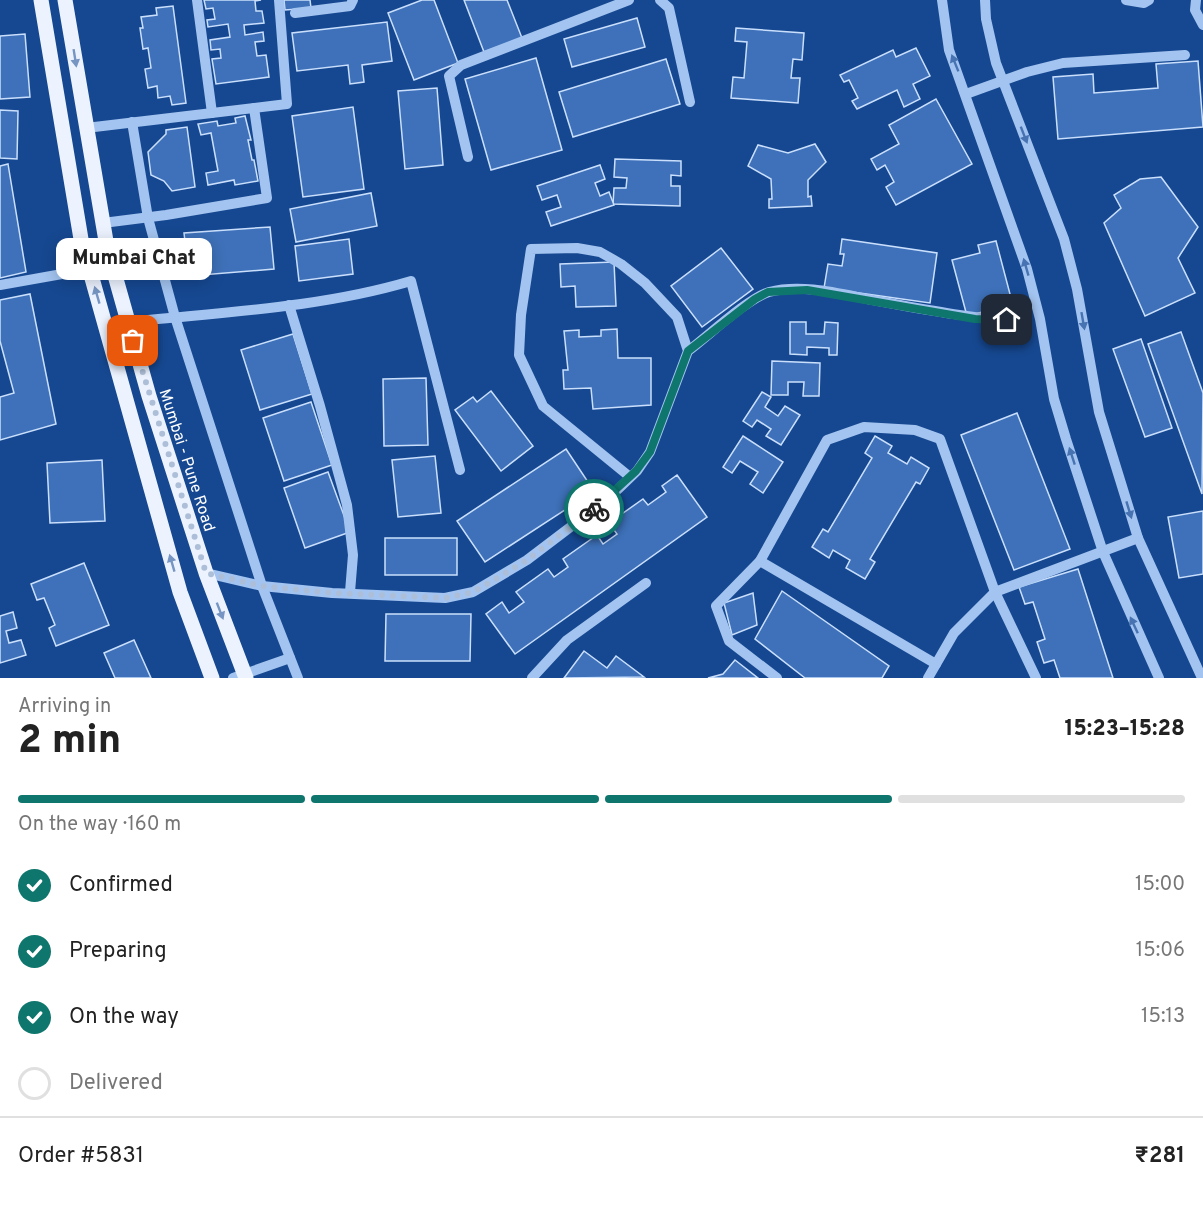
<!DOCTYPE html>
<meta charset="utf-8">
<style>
:root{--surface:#fff;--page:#f6f6f6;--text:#222;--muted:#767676;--line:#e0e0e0;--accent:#0f766e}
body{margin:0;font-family:Overpass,sans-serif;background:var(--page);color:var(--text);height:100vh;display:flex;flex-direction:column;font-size:22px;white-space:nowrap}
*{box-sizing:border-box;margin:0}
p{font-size:20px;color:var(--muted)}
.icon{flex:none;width:33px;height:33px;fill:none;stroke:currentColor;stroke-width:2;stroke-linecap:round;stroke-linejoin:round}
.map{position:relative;height:678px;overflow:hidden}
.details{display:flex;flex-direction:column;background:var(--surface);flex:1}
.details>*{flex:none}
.pin{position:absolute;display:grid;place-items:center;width:51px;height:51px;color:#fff;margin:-26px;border-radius:12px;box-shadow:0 3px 9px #0006}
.courier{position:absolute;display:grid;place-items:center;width:60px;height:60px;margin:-30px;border:4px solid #0f766e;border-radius:50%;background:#fff;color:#222;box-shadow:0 2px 8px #0007}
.bubble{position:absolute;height:42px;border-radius:12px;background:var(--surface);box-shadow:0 3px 15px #0003;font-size:20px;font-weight:800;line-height:42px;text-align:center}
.headline em{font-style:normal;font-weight:800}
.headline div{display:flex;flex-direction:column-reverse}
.headline{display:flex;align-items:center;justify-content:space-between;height:102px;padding:0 18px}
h1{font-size:39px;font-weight:800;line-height:45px}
.bar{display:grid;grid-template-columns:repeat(4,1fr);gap:9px 6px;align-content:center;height:72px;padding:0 18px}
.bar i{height:8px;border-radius:4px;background:var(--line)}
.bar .on{background:var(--accent)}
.bar p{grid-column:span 4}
.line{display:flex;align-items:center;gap:15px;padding:0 18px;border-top:2px solid var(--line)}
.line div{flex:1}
ol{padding:0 18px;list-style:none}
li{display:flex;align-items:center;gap:18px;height:66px}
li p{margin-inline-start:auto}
li .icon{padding:6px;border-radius:50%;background:var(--accent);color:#fff;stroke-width:4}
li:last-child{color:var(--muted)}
li i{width:33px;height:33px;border:3px solid var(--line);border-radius:50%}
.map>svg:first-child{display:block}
</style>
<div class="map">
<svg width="1203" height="678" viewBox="0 0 1203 678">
<rect width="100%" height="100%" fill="#164891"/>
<!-- building -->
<g fill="#3e71b9" stroke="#cadffc" stroke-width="1.5">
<polygon points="204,0 261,0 255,1 256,11 262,11 264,23 244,25 245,35 263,32 264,41 255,42 257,56 266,55 269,77 216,84 212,59 221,58 220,49 211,50 210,40 230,37 228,24 208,27 207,20 215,19 213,8 206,9"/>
<polygon points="284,0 310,0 311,8 285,10"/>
<polygon points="422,0 434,0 458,63 414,80 388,13"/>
<polygon points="464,0 507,0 522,38 484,52"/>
<polygon points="173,6 186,103 172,105 170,96 158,98 157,86 148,88 145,69 151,68 148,48 143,49 140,28 143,28 141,17 157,15 156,8"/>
<polygon points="637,18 645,47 572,67 564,39"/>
<polygon points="387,22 392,61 362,65 364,82 350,84 348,65 297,71 292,33"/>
<polygon points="736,28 804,33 802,60 793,59 791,78 800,78 798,103 731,98 733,77 744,78 747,42 735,41"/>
<polygon points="25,34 30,97 0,99 0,36"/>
<polygon points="916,48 930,76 913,84 920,99 904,107 897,90 857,109 852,101 858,98 849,80 844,82 840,75 893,50 896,57"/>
<polygon points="536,58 562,150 491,170 465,79"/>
<polygon points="666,59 680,104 573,137 559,92"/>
<polygon points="1198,61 1203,127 1058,139 1053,77 1093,74 1094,93 1158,88 1156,64"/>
<polygon points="437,88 443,165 405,169 398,91"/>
<polygon points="936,99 972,164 896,205 886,187 894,182 885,165 877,170 871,159 899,144 889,125"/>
<polygon points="353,107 364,189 303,197 292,116"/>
<polygon points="0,110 18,111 17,159 0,158"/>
<polygon points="245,116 251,140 248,140 252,160 254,160 258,181 235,185 234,180 208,185 206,173 218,171 211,133 201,135 198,124 217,121 218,126 236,123 235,118"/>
<polygon points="187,127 195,187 172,191 164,181 151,175 148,152 166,134 166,130"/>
<polygon points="815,144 826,162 808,180 808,197 811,196 812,206 769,208 769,199 772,199 771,179 748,166 758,145 788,153"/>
<polygon points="615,159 681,161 681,176 671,175 671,186 680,186 680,206 613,204 614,188 626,188 627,178 614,177"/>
<polygon points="8,164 26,272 0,278 0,166"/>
<polygon points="600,165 605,179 595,183 600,196 609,192 614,205 551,226 546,212 561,207 557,195 542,200 537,186"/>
<polygon points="1161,177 1198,227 1178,258 1195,293 1145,316 1104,223 1121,208 1114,195 1140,179"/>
<polygon points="371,193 377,226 296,242 290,209"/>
<polygon points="270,227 274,269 189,276 184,233"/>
<polygon points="349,239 353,274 299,281 295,246"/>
<polygon points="842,239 937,253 930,303 824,288 828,264 842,266 844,254 840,254"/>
<polygon points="996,241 1015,313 1000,317 998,308 967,316 952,260 980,253 978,245"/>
<polygon points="721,248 753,289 702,327 671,286"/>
<polygon points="614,262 616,306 576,307 575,286 561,287 560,264"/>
<polygon points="30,294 56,424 0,440 0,397 14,393 0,341 0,300"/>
<polygon points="790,322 806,322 806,334 824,334 825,322 838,323 837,355 829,355 829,348 807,347 807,355 790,354"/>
<polygon points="617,329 618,358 651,358 651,405 593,409 591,388 564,389 563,370 568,370 564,331 579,330 579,337 601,336 601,330"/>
<polygon points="1181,332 1203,393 1202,494 1148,344"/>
<polygon points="293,334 312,394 260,410 241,350"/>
<polygon points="1141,339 1172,428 1145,437 1113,349"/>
<polygon points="772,361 820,363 819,396 803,396 804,382 788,382 788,395 771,395"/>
<polygon points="426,378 428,445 384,446 383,379"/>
<polygon points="491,391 533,446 501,471 455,410 473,397 477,402"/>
<polygon points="762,392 771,397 765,407 778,416 785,406 800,415 781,445 766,436 771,429 757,420 752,427 743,421"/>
<polygon points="311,402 332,465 284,481 263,418"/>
<polygon points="1017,413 1070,549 1014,570 961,435"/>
<polygon points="743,436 783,462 763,493 750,484 758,472 740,461 732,473 723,467"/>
<polygon points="875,436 892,446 888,453 907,464 911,457 929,468 920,484 916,482 870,559 875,562 865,579 846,568 850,560 833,550 829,558 812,547 823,529 828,532 872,458 865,453"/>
<polygon points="566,449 594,491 485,562 457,521"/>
<polygon points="435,456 441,513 398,517 392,460"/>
<polygon points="102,460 105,521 50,523 47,463"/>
<polygon points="328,472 350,532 305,548 284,488"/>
<polygon points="677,475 707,517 515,654 486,614 502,602 509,613 524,602 516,592 548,569 554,577 568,567 563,559 597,535 603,544 617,534 609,523 643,499 648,505 666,492 662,486"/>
<polygon points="1203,511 1203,574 1179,578 1168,517"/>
<rect x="385" y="538" width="72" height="37"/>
<polygon points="84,563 109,625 56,646 49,628 55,625 44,598 37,600 31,584"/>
<polygon points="1078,569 1113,678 1060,678 1054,660 1044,663 1037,642 1045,639 1033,602 1025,604 1019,587"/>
<polygon points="782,591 889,666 882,678 805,678 755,639"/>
<polygon points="753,593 757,625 732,635 724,603"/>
<polygon points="13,612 17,628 6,631 9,643 21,640 26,655 0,663 0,616"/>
<polygon points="386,614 471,614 470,661 385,661"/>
<polygon points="134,640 151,678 115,678 104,653"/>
<polygon points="584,651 607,668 616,656 644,677 564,678"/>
<polygon points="735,660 758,678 708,678 723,674"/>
</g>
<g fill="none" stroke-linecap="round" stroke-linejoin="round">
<!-- minor -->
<g stroke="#a3c4f0" stroke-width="10">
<polyline points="197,0 212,113"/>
<polyline points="660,0 669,8 690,102"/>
<polyline points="942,0 949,50 1027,269 1040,319 1054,399 1066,439 1103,552 1159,678"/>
<polyline points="985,0 986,19 996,63 1064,239 1077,289 1099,412 1138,538 1202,678"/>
<polyline points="1126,0 1144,3 1149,0"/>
<polyline points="1196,0 1195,10 1203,25"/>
<polyline points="295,13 350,6 353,0"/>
<polyline points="966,94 1027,72 1063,63 1185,55"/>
<polyline points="132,122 148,218 175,317 262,586 298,678"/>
<polyline points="86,128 287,104 279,0"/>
<polyline points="468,157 449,76 461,65 629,0"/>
<polyline points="103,223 166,215 267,198 254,108"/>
<polyline points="0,285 90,269"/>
<polyline points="289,305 320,406 347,505 353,555 350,592"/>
<path d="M128,322C222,312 320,308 411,281L460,470"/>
<path d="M688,351C707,337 748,298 769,292C804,283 844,295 878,301C927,310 974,319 1023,321"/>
<polyline points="760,561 936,664"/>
<polyline points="206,573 262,586 332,593 445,598 473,592 527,560 610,497 637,471 650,452 688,351 677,317 645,283 621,264 600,252 577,248 531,249 521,315 519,355 543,406 630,477"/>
<polyline points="233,678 290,658"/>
<polyline points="532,678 567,640 646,583"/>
<polyline points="777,678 729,641 716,606 760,561 827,440 864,427 915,430 940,439 995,592 1036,678"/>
<polyline points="928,678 954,633 995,592 1138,538"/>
</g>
<!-- major -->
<g stroke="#ecf3ff" stroke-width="15">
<polyline points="41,0 81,239 180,592 212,678"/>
<polyline points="65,0 107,247 149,396 206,573 246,678"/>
</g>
</g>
<!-- one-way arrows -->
<defs><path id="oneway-solid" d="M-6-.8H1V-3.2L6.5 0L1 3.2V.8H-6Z" transform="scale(1.5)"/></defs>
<g fill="#7695c2">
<use href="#oneway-solid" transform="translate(75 58) rotate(81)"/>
<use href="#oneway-solid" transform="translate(97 295) rotate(-106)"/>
<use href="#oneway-solid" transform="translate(172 563) rotate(-106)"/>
<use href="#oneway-solid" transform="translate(220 611) rotate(69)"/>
</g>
<g fill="#4773b2">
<use href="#oneway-solid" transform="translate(955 63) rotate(-112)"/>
<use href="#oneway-solid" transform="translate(1024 135) rotate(69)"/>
<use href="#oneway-solid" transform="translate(1026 267) rotate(-106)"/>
<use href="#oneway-solid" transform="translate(1083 321) rotate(80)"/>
<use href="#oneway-solid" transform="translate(1072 456) rotate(-108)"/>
<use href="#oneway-solid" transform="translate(1129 510) rotate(73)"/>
<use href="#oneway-solid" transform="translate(1134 625) rotate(-115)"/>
</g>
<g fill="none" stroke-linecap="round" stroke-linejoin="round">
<!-- done -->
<polyline stroke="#adbfd8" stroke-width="6" stroke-dasharray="0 10.8" points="133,341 206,573 262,586 332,593 446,598 473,592 494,580 527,560 594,509"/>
<!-- route -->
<polyline stroke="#0f766e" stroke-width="8" points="594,509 636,471 650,452 688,351 755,299 768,292 807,290 975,319 1007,320"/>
</g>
<g text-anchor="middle" stroke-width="6" stroke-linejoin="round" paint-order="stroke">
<!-- street labels -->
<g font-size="16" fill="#fff" stroke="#164891">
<text transform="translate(188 460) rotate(72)" y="6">Mumbai - Pune Road</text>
</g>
</g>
</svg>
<div class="pin" style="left:133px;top:341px;background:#ea580c"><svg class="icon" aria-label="bag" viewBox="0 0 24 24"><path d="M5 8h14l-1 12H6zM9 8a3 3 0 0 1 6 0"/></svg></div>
<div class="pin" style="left:1007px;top:320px;background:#1f2937"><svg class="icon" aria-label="home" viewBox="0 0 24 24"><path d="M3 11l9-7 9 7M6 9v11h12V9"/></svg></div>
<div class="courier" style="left:594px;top:509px"><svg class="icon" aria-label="bike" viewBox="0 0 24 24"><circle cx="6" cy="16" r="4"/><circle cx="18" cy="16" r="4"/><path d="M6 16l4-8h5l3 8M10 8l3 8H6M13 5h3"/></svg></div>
<div class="bubble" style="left:56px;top:238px;width:156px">Mumbai Chat</div>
</div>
<section class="details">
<div class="headline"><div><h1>2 min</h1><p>Arriving in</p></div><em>15:23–15:28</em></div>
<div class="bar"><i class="on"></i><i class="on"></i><i class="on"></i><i></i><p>On the way · 160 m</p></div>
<ol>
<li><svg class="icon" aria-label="check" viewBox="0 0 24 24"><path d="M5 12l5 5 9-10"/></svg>Confirmed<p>15:00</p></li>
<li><svg class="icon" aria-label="check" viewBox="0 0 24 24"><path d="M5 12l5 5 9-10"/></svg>Preparing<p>15:06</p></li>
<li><svg class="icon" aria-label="check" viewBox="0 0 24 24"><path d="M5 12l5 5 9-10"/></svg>On the way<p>15:13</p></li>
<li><i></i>Delivered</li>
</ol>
<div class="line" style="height:78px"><div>Order #5831</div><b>₹281</b></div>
</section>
